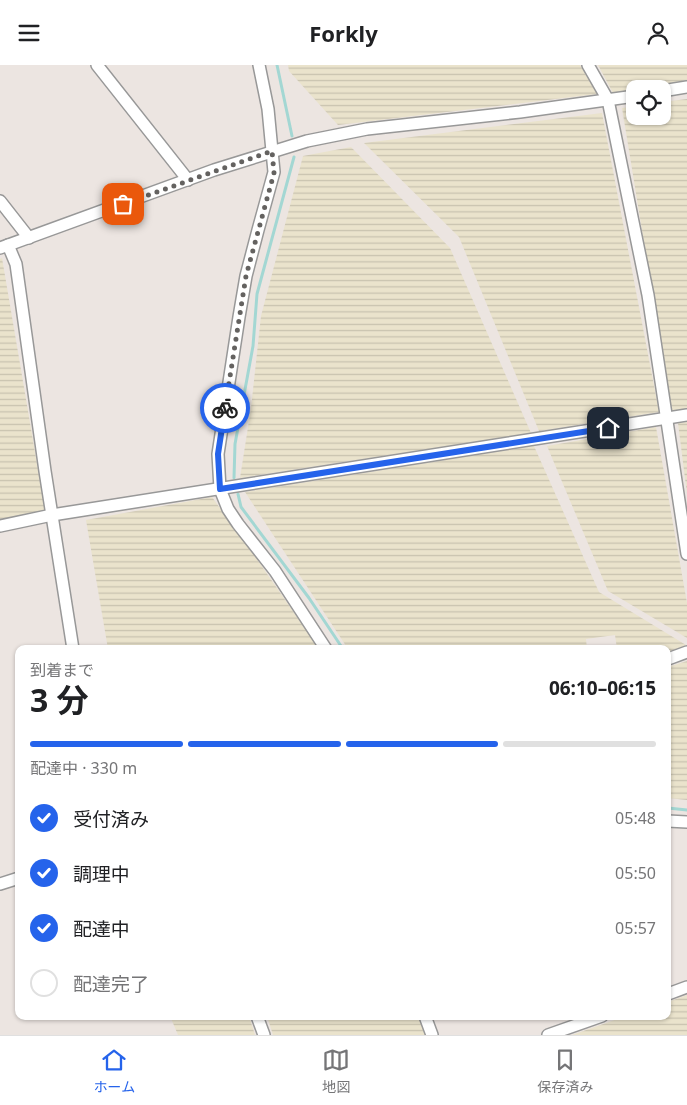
<!DOCTYPE html>
<html lang="ja">
<meta charset="utf-8">
<style>
:root{--surface:#fff;--page:#f2f2f2;--text:#202124;--muted:#757577;--line:#e0e0e0;--accent:#2563eb}
body{margin:0;font-family:"Noto Sans","Noto Sans JP",sans-serif;background:var(--page);color:var(--text);height:100vh;display:flex;flex-direction:column;font-size:19px;white-space:nowrap}
*{box-sizing:border-box;margin:0}
p{font-size:16px;color:var(--muted)}
.icon{flex:none;width:28px;height:28px;fill:none;stroke:currentColor;stroke-width:2;stroke-linecap:round;stroke-linejoin:round}
.map{position:relative;flex:1;overflow:hidden}
.sheet{position:absolute;left:15px;top:580px;width:656px;height:375px;display:flex;flex-direction:column;background:var(--surface);border-radius:10px;box-shadow:0 1px 4px #0004}
.sheet>*{flex:none}
.controls{position:absolute;left:626px;top:15px;display:grid;gap:10px}
.controls a{display:grid;place-items:center;width:45px;height:45px;border-radius:10px;background:var(--surface);box-shadow:0 1px 4px #0004;font-size:25px}
.pin{position:absolute;display:grid;place-items:center;width:42px;height:42px;color:#fff;margin:-21px;border-radius:10px;box-shadow:0 2px 8px #0006}
.courier{position:absolute;display:grid;place-items:center;width:50px;height:50px;margin:-25px;border:4px solid #2563eb;border-radius:50%;background:#fff;color:#222;box-shadow:0 1px 6px #0007}
.summary em{font-style:normal;font-weight:700}
.summary div{display:flex;flex-direction:column-reverse}
.summary{display:flex;align-items:center;justify-content:space-between;height:85px;padding:0 15px}
h1{font-size:32px;font-weight:700;line-height:38px}
.bar{display:grid;grid-template-columns:repeat(4,1fr);gap:8px 5px;align-content:center;height:60px;padding:0 15px}
.bar i{height:6px;border-radius:4px;background:var(--line)}
.bar .selected{background:var(--accent)}
.bar p{grid-column:span 4}
ol{padding:0 15px;list-style:none}
li{display:flex;align-items:center;gap:15px;height:55px}
li p{margin-inline-start:auto}
li .icon{padding:5px;border-radius:50%;background:var(--accent);color:#fff;stroke-width:4}
li:last-child{color:var(--muted)}
li i{width:28px;height:28px;border:2px solid var(--line);border-radius:50%}
header{display:flex;justify-content:space-between;align-items:center;height:65px;padding:0 15px;background:var(--surface);font-size:22px;font-weight:700}
.tabs{display:flex;justify-content:space-around;align-items:center;height:70px;border-top:1px solid var(--line);background:var(--surface);font-size:14px;color:var(--muted)}
.tabs a{display:grid;justify-items:center;gap:2px}
.tabs .selected{color:var(--accent)}
.map>svg:first-child{display:block}
</style>
<header><svg class="icon" aria-label="menu" viewBox="0 0 24 24"><path d="M4 6h16M4 12h16M4 18h16"/></svg>Forkly<svg class="icon" aria-label="person" viewBox="0 0 24 24"><circle cx="12" cy="8" r="4"/><path d="M4 21q1-7 8-7t8 7"/></svg></header>
<div class="map">
<svg width="687" height="970" viewBox="0 0 687 970">
<defs>
<pattern id="farmland-rules" width="6" height="5" patternUnits="userSpaceOnUse" patternTransform="scale(1.25)"><rect width="6" height="5" fill="#eae3cc"/><path d="M0 2.5h6" fill="none" stroke="#c8c2af"/></pattern>
</defs>
<rect width="100%" height="100%" fill="#ece5e1"/>
<!-- farmland -->
<g fill="url(#farmland-rules)">
<polygon points="288,0 580,0 597,29 338,60 289,6"/>
<polygon points="598,0 687,0 687,15 613,28"/>
<polygon points="687,34 687,345 672,348 622,43 635,41 635,51 662,51 663,37"/>
<polygon points="602,48 659,347 539,366 459,172 364,78"/>
<polygon points="351,82 450,183 531,368 240,413 251,343 261,251 303,91"/>
<polygon points="2,193 45,446 0,454 0,194"/>
<polygon points="687,357 687,429 678,358"/>
<polygon points="656,362 687,538 687,573 608,526 547,381"/>
<polygon points="534,381 599,527 686,580 668,587 668,584 617,584 615,570 586,574 587,584 348,584 245,427"/>
<polygon points="212,432 261,500 319,584 108,584 86,455"/>
<polygon points="687,596 687,735 668,733 668,602"/>
<polygon points="687,930 687,970 572,970 626,951 668,951 668,937"/>
<polygon points="170,951 249,951 255,970 178,970"/>
<polygon points="267,951 419,951 425,970 273,970"/>
</g>
<g fill="none" stroke-linecap="round" stroke-linejoin="round">
<!-- stream -->
<g stroke="#a3d7d3" stroke-width="3">
<polyline points="277,0 292,71"/>
<polyline points="234,413 235,379 253,281 257,229 294,92"/>
<polyline points="238,429 241,442 309,533 343,584"/>
<polyline points="668,743 687,745"/>
</g>
<defs>
<g id="minor">
<polyline points="97,0 188,115"/>
<polyline points="259,0 268,44 274,107 258,165 246,211 239,252 218,389 220,424 228,444 238,459 275,506 326,584"/>
<polyline points="588,0 608,35 648,230 687,489"/>
<polyline points="662,26 687,22"/>
<polyline points="0,136 29,173"/>
<polyline points="8,180 16,199 45,406 73,584"/>
<polyline points="0,183 214,105 307,76 367,64 520,47 635,31"/>
<polyline points="0,461 52,450 687,350"/>
<polyline points="668,594 687,587"/>
<polyline points="668,756 687,757"/>
<polyline points="0,819 19,813"/>
<polyline points="668,929 687,922"/>
<polyline points="257,951 264,970"/>
<polyline points="425,951 432,970"/>
<polyline points="548,970 602,951"/>
</g>
</defs>
<!-- minor casing -->
<use href="#minor" stroke="#989898" stroke-width="14"/>
<!-- minor -->
<use href="#minor" stroke="#fff" stroke-width="11"/>
</g>
<g fill="none" stroke-linecap="round" stroke-linejoin="round">
<!-- done -->
<polyline stroke="#646260" stroke-width="5" stroke-dasharray="0 9" points="123,139 272,86 274,108 246,211 225,343"/>
<!-- route -->
<polyline stroke="#2563eb" stroke-width="6" points="225,343 218,389 220,424 608,363"/>
</g>
</svg>
<div class="controls">
<a><svg class="icon" aria-label="locate" viewBox="0 0 24 24"><circle cx="12" cy="12" r="6"/><path d="M12 2v4M12 18v4M2 12h4M18 12h4"/></svg></a>
</div>
<div class="pin" style="left:123px;top:139px;background:#ea580c"><svg class="icon" aria-label="bag" viewBox="0 0 24 24"><path d="M5 8h14l-1 12H6zM9 8a3 3 0 0 1 6 0"/></svg></div>
<div class="pin" style="left:608px;top:363px;background:#1f2937"><svg class="icon" aria-label="home" viewBox="0 0 24 24"><path d="M3 11l9-7 9 7M6 9v11h12V9"/></svg></div>
<div class="courier" style="left:225px;top:343px"><svg class="icon" aria-label="bike" viewBox="0 0 24 24"><circle cx="6" cy="16" r="4"/><circle cx="18" cy="16" r="4"/><path d="M6 16l4-8h5l3 8M10 8l3 8H6M13 5h3"/></svg></div>
<section class="sheet">
<div class="summary"><div><h1>3 分</h1><p>到着まで</p></div><em>06:10–06:15</em></div>
<div class="bar"><i class="selected"></i><i class="selected"></i><i class="selected"></i><i></i><p>配達中 · 330 m</p></div>
<ol>
<li><svg class="icon" aria-label="check" viewBox="0 0 24 24"><path d="M5 12l5 5 9-10"/></svg>受付済み<p>05:48</p></li>
<li><svg class="icon" aria-label="check" viewBox="0 0 24 24"><path d="M5 12l5 5 9-10"/></svg>調理中<p>05:50</p></li>
<li><svg class="icon" aria-label="check" viewBox="0 0 24 24"><path d="M5 12l5 5 9-10"/></svg>配達中<p>05:57</p></li>
<li><i></i>配達完了</li>
</ol>
</section>
</div>
<nav class="tabs">
<a class="selected"><svg class="icon" aria-label="home" viewBox="0 0 24 24"><path d="M3 11l9-7 9 7M6 9v11h12V9"/></svg>ホーム</a>
<a><svg class="icon" aria-label="map" viewBox="0 0 24 24"><path d="M3 6l6-2 6 2 6-2v14l-6 2-6-2-6 2zM9 4v14M15 6v14"/></svg>地図</a>
<a><svg class="icon" aria-label="saved" viewBox="0 0 24 24"><path d="M7 4h10v16l-5-4-5 4z"/></svg>保存済み</a>
</nav>
